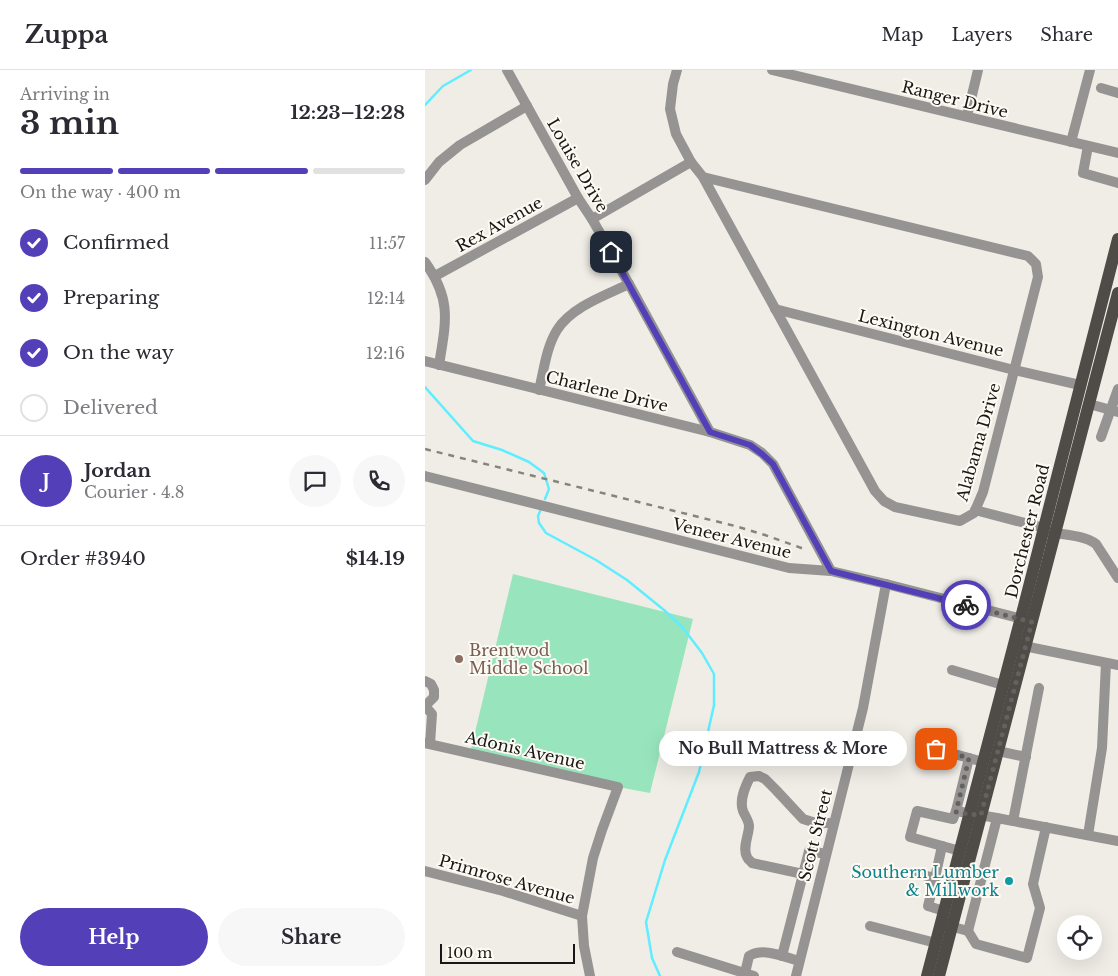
<!DOCTYPE html>
<meta charset="utf-8">
<style>
:root{--surface:#fff;--page:#f7f7f7;--text:#2b2b33;--muted:#7c7c81;--line:#e1e1e2;--accent:#5340b8}
body{margin:0;font-family:"Libre Baskerville",serif;background:var(--page);color:var(--text);height:100vh;display:flex;flex-direction:column;font-size:19px;white-space:nowrap}
*{box-sizing:border-box;margin:0}
p{font-size:16px;color:var(--muted)}
.icon{flex:none;width:28px;height:28px;fill:none;stroke:currentColor;stroke-width:2;stroke-linecap:round;stroke-linejoin:round}
.map{position:relative;flex:1;overflow:hidden}
.panel{display:flex;flex-direction:column;background:var(--surface);width:425px}
.panel>*{flex:none}
.fabs{position:absolute;left:632px;top:845px;display:grid;gap:10px}
.fabs a{display:grid;place-items:center;width:45px;height:45px;border-radius:50%;background:var(--surface);box-shadow:0 5px 20px #0002;font-size:25px}
.scale{position:absolute;left:15px;bottom:12px;width:135px;box-sizing:border-box;padding-left:5px;border:2px solid #181715;border-top:0;font-size:14px;line-height:18px;white-space:nowrap;color:#181715;-webkit-text-stroke:4px #fdfaf4;paint-order:stroke}
.pin{position:absolute;display:grid;place-items:center;width:42px;height:42px;color:#fff;margin:-21px;border-radius:10px;box-shadow:0 2px 8px #0006}
.courier{position:absolute;display:grid;place-items:center;width:50px;height:50px;margin:-25px;border:4px solid #5340b8;border-radius:50%;background:#fff;color:#222;box-shadow:0 1px 6px #0007}
.bubble{position:absolute;height:35px;border-radius:18px;background:var(--surface);box-shadow:0 5px 20px #0002;font-size:16px;font-weight:700;line-height:35px;text-align:center}
.overview em{font-style:normal;font-weight:700}
.overview div{display:flex;flex-direction:column-reverse}
.overview{display:flex;align-items:center;justify-content:space-between;height:85px;padding:0 20px}
h1{font-size:32px;font-weight:700;line-height:38px}
.bar{display:grid;grid-template-columns:repeat(4,1fr);gap:8px 5px;align-content:center;height:60px;padding:0 20px}
.bar i{height:6px;border-radius:4px;background:var(--line)}
.bar .selected{background:var(--accent)}
.bar p{grid-column:span 4}
.line{display:flex;align-items:center;gap:12px;padding:0 20px;border-top:1px solid var(--line)}
.line div{flex:1}
.round{display:grid;place-items:center;flex:none;width:52px;height:52px;border-radius:26px;background:var(--page)}
ol{padding:0 20px;list-style:none}
li{display:flex;align-items:center;gap:15px;height:55px}
li p{margin-inline-start:auto}
li .icon{padding:5px;border-radius:50%;background:var(--accent);color:#fff;stroke-width:4}
li:last-child{color:var(--muted)}
li i{width:28px;height:28px;border:2px solid var(--line);border-radius:50%}
.cta{display:flex;gap:10px;margin-top:auto;padding:10px 20px}
.cta a{flex:1;height:58px;border-radius:30px;background:var(--accent);color:#fff;font-size:20px;font-weight:700;line-height:58px;text-align:center}
.cta a+a{background:var(--page);color:var(--text)}
header{display:flex;align-items:center;gap:30px;box-sizing:border-box;height:70px;padding:0 25px;background:var(--surface);border-bottom:1px solid var(--line)}
header strong{font-size:24px}
nav{display:flex;gap:28px;margin-inline-start:auto;font-size:18px}
main{display:flex;flex:1;min-height:0}
.map>svg:first-child{display:block}
</style>
<header>
<strong>Zuppa</strong>
<nav><a>Map</a><a>Layers</a><a>Share</a></nav>
</header>
<main>
<section class="panel">
<div class="overview"><div><h1>3 min</h1><p>Arriving in</p></div><em>12:23–12:28</em></div>
<div class="bar"><i class="selected"></i><i class="selected"></i><i class="selected"></i><i></i><p>On the way · 400 m</p></div>
<ol>
<li><svg class="icon" aria-label="check" viewBox="0 0 24 24"><path d="M5 12l5 5 9-10"/></svg>Confirmed<p>11:57</p></li>
<li><svg class="icon" aria-label="check" viewBox="0 0 24 24"><path d="M5 12l5 5 9-10"/></svg>Preparing<p>12:14</p></li>
<li><svg class="icon" aria-label="check" viewBox="0 0 24 24"><path d="M5 12l5 5 9-10"/></svg>On the way<p>12:16</p></li>
<li><i></i>Delivered</li>
</ol>
<div class="line" style="height:90px"><b class="round" style="background:var(--accent);color:#fff">J</b><div><b>Jordan</b><p>Courier · 4.8</p></div><a class="round"><svg class="icon" aria-label="chat" viewBox="0 0 24 24"><path d="M4 5h16v11H9l-5 4z"/></svg></a><a class="round"><svg class="icon" aria-label="phone" viewBox="0 0 24 24"><path d="M5 4h4l2 5-3 2q2 4 5 5l2-3 5 2v4C11 20 4 13 5 4z"/></svg></a></div>
<div class="line" style="height:65px"><div>Order #3940</div><b>$14.19</b></div>
<div class="cta"><a>Help</a><a>Share</a></div>
</section>
<div class="map">
<svg width="693" height="906" viewBox="0 0 693 906">
<rect width="100%" height="100%" fill="#f0ede7"/>
<!-- green -->
<polygon fill="#98e5bd" points="88,504 268,549 225,723 193,717 45,683"/>
<g fill="none" stroke-linecap="round" stroke-linejoin="round">
<!-- stream -->
<g stroke="#60edff" stroke-width="2.5">
<polyline points="0,35 18,16 46,0"/>
<polyline points="0,317 48,371 77,380 104,392 119,403 124,419 120,429"/>
<polyline points="116,439 113,446 114,453 121,463 171,490 202,510 239,540 258,558 277,583 289,604 289,635 274,702 240,790 221,852 227,888 235,906"/>
</g>
<!-- minor -->
<g stroke="#959492" stroke-width="10">
<polyline points="82,0 153,128 167,149 204,214 285,362"/>
<polyline points="252,0 248,14 245,39 251,64 266,92 278,107 450,421 459,431 470,437 535,451 549,443 558,422 613,207 611,194 603,186 278,107"/>
<path d="M347,0C463,27 578,56 693,83"/>
<polyline points="676,18 693,23"/>
<polyline points="542,46 553,0"/>
<polyline points="646,72 665,0"/>
<polyline points="663,76 658,103 693,113"/>
<polyline points="0,110 14,92 35,75 102,36"/>
<polyline points="167,149 266,92"/>
<path d="M0,192C27,230 21,251 14,295"/>
<polyline points="10,206 153,128"/>
<polyline points="350,239 589,300 655,315"/>
<polyline points="0,291 285,362 325,375 337,383 348,394 406,501"/>
<path d="M114,320C119,300 121,278 132,260C146,237 181,225 204,214"/>
<polyline points="664,334 693,342"/>
<polyline points="676,367 693,319"/>
<polyline points="0,406 364,498 406,501 461,514 601,550"/>
<polyline points="550,440 619,458"/>
<path d="M624,462C639,465 659,465 671,474L693,508"/>
<polyline points="594,575 693,595"/>
<polyline points="527,600 578,615"/>
<polyline points="0,611 6,614 9,620 9,627 0,636"/>
<polyline points="0,636 7,644 5,674"/>
<polyline points="0,673 193,717 177,760 168,788 157,846 159,876 165,906"/>
<polyline points="511,679 544,688"/>
<polyline points="573,681 601,687"/>
<polyline points="531,741 572,748 693,771"/>
<polyline points="588,751 614,618"/>
<polyline points="663,765 677,678 681,593"/>
<polyline points="535,781 485,767 492,741 528,749 531,741 544,688 558,692"/>
<polyline points="0,801 78,821 157,846"/>
<polyline points="490,803 510,808 503,836 519,841"/>
<path d="M378,804L327,793C326,791 323,790 322,787C317,778 324,765 324,756C324,751 320,746 318,741C314,730 320,717 325,707L334,706L340,709L351,720L378,749L391,753H409"/>
<polyline points="510,808 517,776"/>
<polyline points="521,855 543,861 551,874 602,888 615,838 608,814 621,757"/>
<polyline points="445,856 511,873"/>
<polyline points="543,861 572,748"/>
<polyline points="252,882 329,906"/>
<polyline points="357,886 384,781 401,784"/>
<path d="M320,903L324,886C339,877 359,887 374,891"/>
<polyline points="371,906 438,638 461,514"/>
</g>
<!-- major -->
<g stroke="#4f4c48" stroke-width="12">
<polyline points="502,906 599,536 693,169"/>
<polyline points="514,906 693,223"/>
</g>
<!-- rail -->
<polyline stroke="#86847f" stroke-width="2.5" stroke-dasharray="6 6" stroke-linecap="butt" points="0,379 310,456 340,465 382,480"/>
</g>
<g fill="none" stroke-linecap="round" stroke-linejoin="round">
<!-- done -->
<polyline stroke="#64625e" stroke-width="5" stroke-dasharray="0 9" points="511,679 544,688 531,742 544,744 556,745 607,552 541,535"/>
<!-- route -->
<polyline stroke="#5340b8" stroke-width="6" points="186,182 285,362 325,375 337,384 348,394 406,501 541,535"/>
</g>
<!-- markers -->
<circle fill="#8d6e63" stroke="#fdfaf4" stroke-width="2" cx="34" cy="589" r="5"/>
<circle fill="#0f9aa8" stroke="#fdfaf4" stroke-width="2" cx="584" cy="811" r="5"/>
<g text-anchor="middle" stroke-width="4" stroke-linejoin="round" paint-order="stroke">
<!-- street labels -->
<g font-size="16" fill="#181715" stroke="#fdfaf4">
<text transform="translate(530 29) rotate(14)" y="6">Ranger Drive</text>
<text transform="translate(153 95) rotate(60)" y="6">Louise Drive</text>
<text transform="translate(74 154) rotate(-29)" y="6">Rex Avenue</text>
<text transform="translate(506 263) rotate(14)" y="6">Lexington Avenue</text>
<text transform="translate(182 321) rotate(14)" y="6">Charlene Drive</text>
<text transform="translate(553 372) rotate(-74)" y="6">Alabama Drive</text>
<text transform="translate(602 461) rotate(-76)" y="6">Dorchester Road</text>
<text transform="translate(307 468) rotate(14)" y="6">Veneer Avenue</text>
<text transform="translate(100 680) rotate(13)" y="6">Adonis Avenue</text>
<text transform="translate(390 765) rotate(-76)" y="6">Scott Street</text>
<text transform="translate(82 809) rotate(16)" y="6">Primrose Avenue</text>
</g>
<!-- education labels -->
<g font-size="16" fill="#785e54" stroke="#fdfaf4" text-anchor="start">
<text x="44" y="586">Brentwod<tspan x="44" dy="18">Middle School</tspan></text>
</g>
<!-- culture labels -->
<g font-size="16" fill="#0d838f" stroke="#fdfaf4" text-anchor="end">
<text x="574" y="808">Southern Lumber<tspan x="574" dy="18">&amp; Millwork</tspan></text>
</g>
</g>
</svg>
<div class="fabs">
<a><svg class="icon" aria-label="locate" viewBox="0 0 24 24"><circle cx="12" cy="12" r="6"/><path d="M12 2v4M12 18v4M2 12h4M18 12h4"/></svg></a>
</div>
<div class="scale">100 m</div>
<div class="pin" style="left:511px;top:679px;background:#ea580c"><svg class="icon" aria-label="bag" viewBox="0 0 24 24"><path d="M5 8h14l-1 12H6zM9 8a3 3 0 0 1 6 0"/></svg></div>
<div class="pin" style="left:186px;top:182px;background:#1f2937"><svg class="icon" aria-label="home" viewBox="0 0 24 24"><path d="M3 11l9-7 9 7M6 9v11h12V9"/></svg></div>
<div class="courier" style="left:541px;top:535px"><svg class="icon" aria-label="bike" viewBox="0 0 24 24"><circle cx="6" cy="16" r="4"/><circle cx="18" cy="16" r="4"/><path d="M6 16l4-8h5l3 8M10 8l3 8H6M13 5h3"/></svg></div>
<div class="bubble" style="left:234px;top:661px;width:248px">No Bull Mattress &amp; More</div>
</div>
</main>
